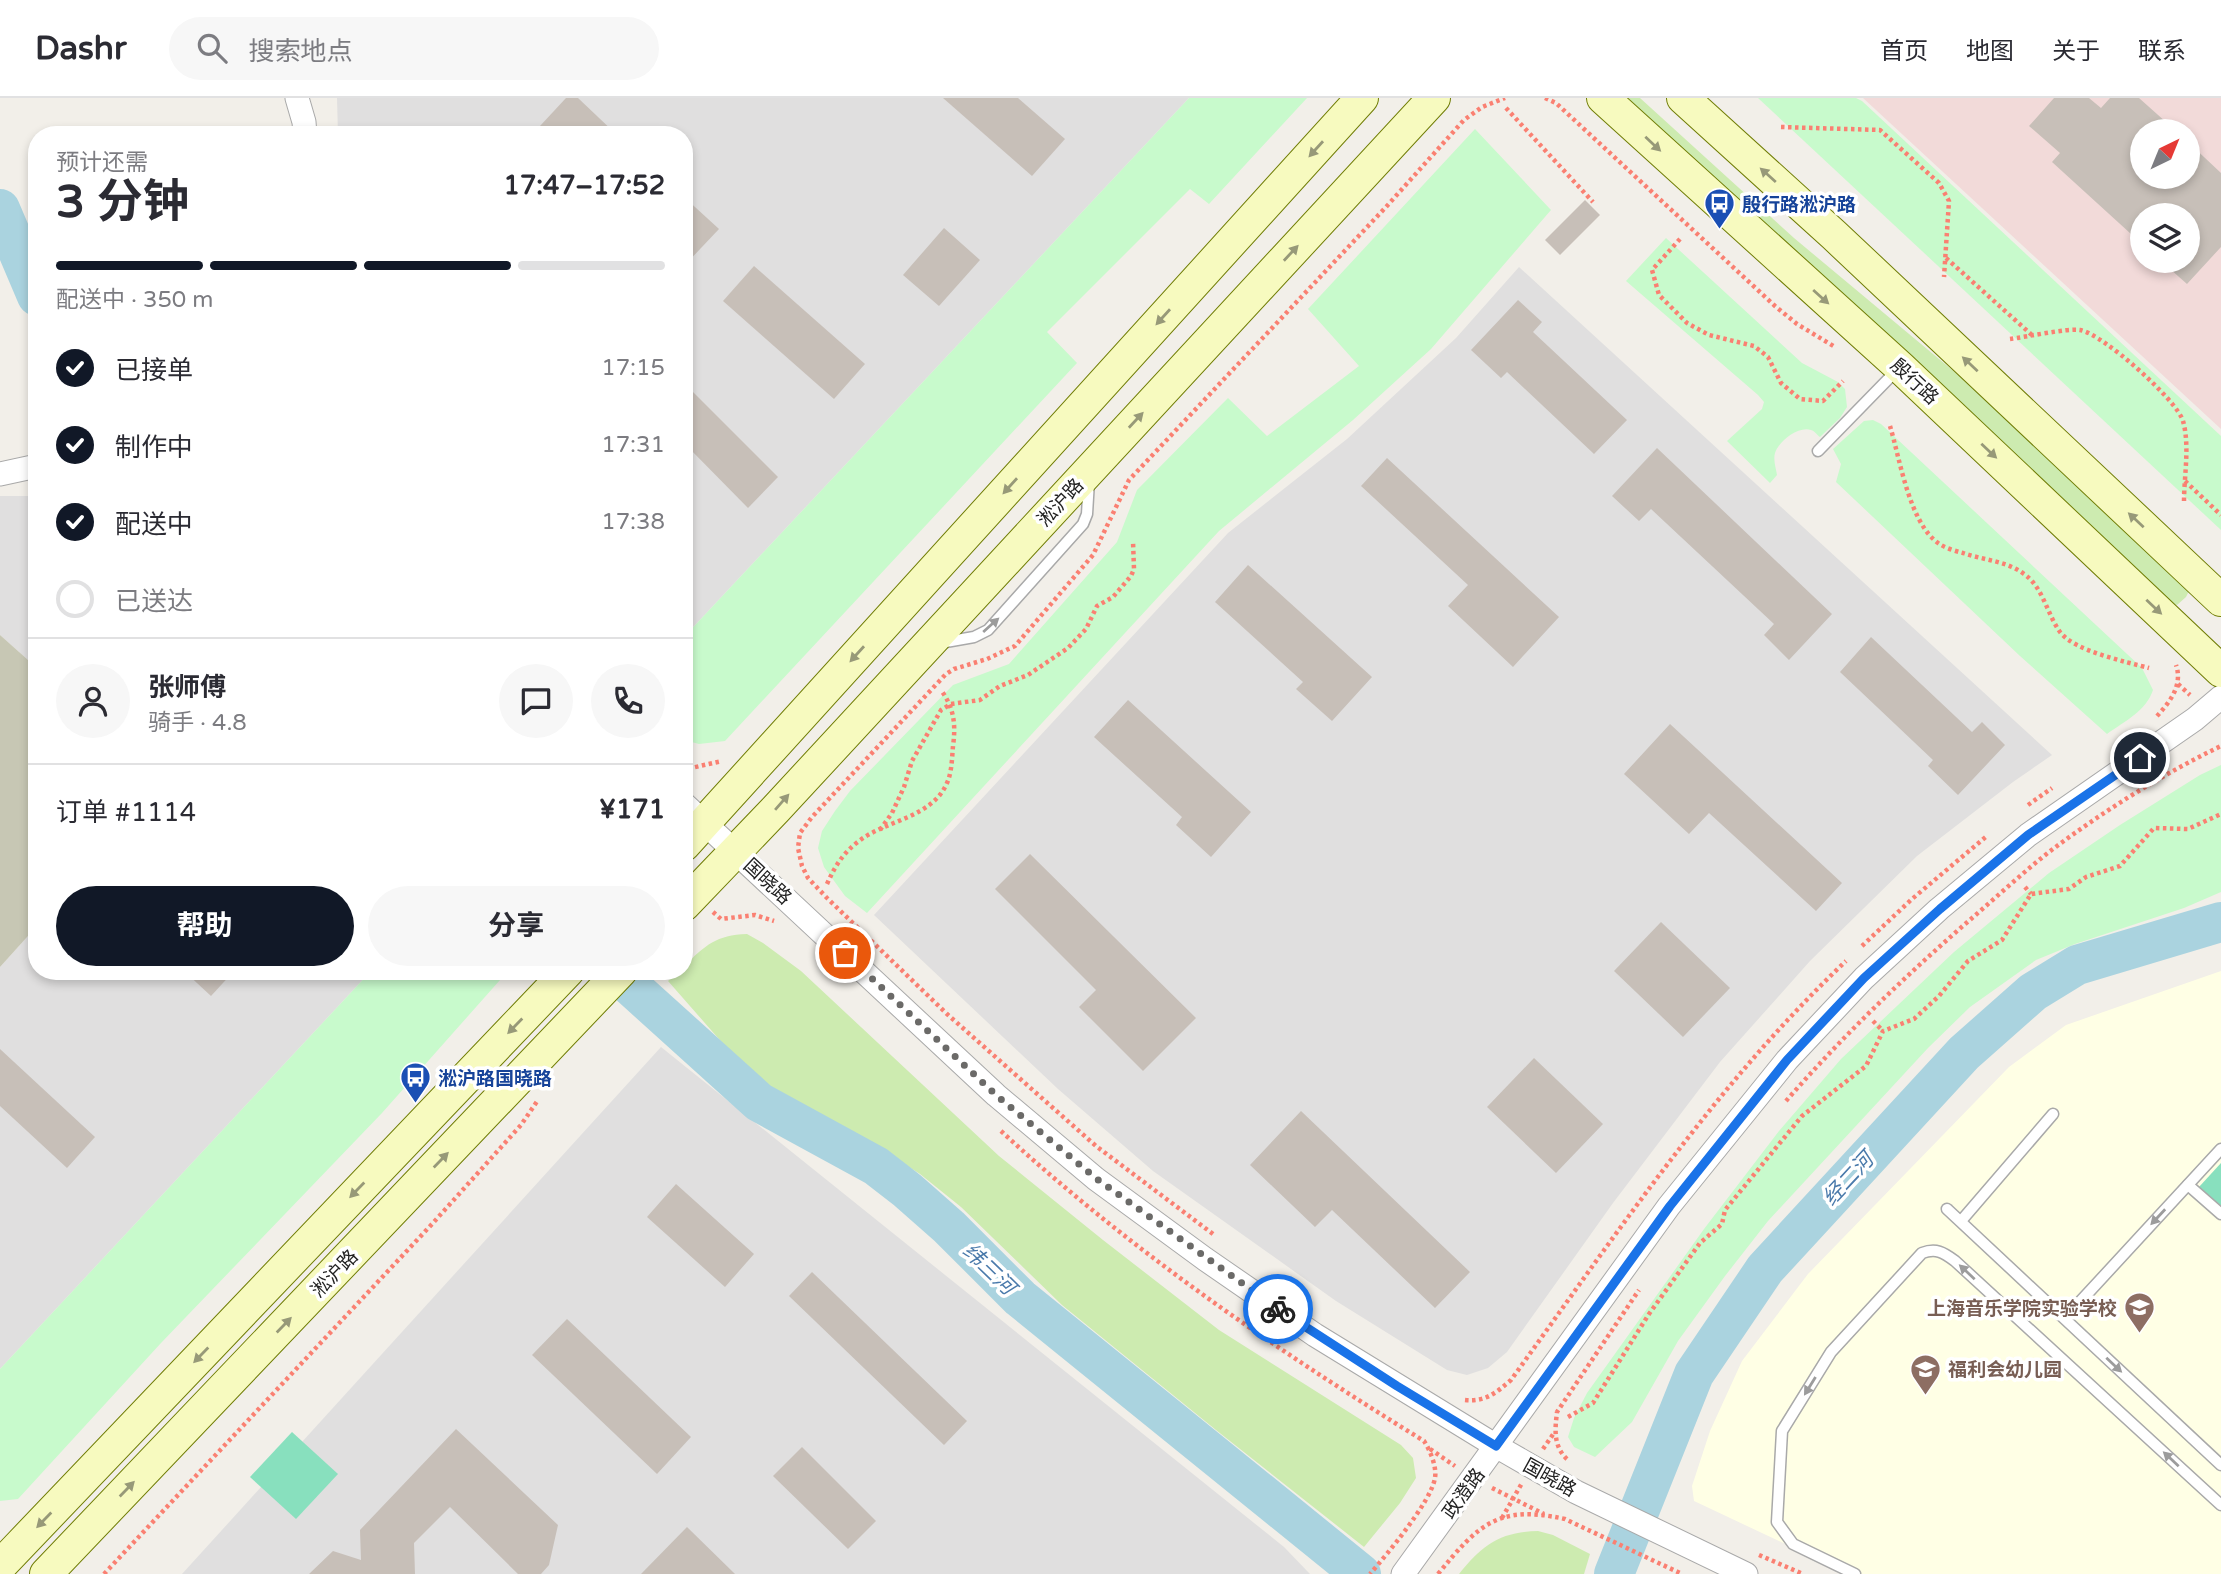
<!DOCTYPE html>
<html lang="zh">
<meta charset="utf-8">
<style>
:root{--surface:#fff;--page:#f7f7f7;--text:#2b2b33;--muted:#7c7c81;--line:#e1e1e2;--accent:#111827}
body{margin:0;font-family:"Varela Round","Noto Sans SC",sans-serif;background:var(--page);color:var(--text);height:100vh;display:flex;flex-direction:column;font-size:26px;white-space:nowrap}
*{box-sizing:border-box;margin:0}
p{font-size:23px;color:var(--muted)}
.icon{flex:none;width:38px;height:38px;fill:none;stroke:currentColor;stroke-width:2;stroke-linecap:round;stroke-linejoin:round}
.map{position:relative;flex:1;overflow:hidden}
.panel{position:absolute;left:28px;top:28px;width:665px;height:854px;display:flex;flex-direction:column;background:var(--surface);border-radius:28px;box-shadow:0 4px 10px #0003}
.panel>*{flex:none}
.needle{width:46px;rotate:43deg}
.tools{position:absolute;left:2130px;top:21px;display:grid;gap:14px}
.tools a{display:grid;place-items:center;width:70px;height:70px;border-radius:50%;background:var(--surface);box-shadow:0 4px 10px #0003;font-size:35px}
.pin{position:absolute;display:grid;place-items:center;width:60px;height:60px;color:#fff;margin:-30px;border:4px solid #fff;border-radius:50%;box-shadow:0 2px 7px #0007}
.courier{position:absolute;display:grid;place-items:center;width:70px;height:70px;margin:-35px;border:5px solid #1a73e8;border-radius:50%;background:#fff;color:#222;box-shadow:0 2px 9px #0007}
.overview em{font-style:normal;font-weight:700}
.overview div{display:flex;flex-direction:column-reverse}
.overview{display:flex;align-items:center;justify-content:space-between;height:119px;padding:0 28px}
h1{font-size:46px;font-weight:700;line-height:52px}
.bar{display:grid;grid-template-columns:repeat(4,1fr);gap:10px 7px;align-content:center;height:84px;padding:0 28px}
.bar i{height:9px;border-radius:5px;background:var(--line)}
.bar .active{background:var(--accent)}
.bar p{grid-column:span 4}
.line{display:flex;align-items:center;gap:18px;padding:0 28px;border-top:2px solid var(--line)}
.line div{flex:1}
.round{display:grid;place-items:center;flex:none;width:74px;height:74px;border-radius:37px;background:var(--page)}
ol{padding:0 28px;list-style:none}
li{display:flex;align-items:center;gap:21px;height:77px}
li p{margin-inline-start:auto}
li .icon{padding:7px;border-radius:50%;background:var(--accent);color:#fff;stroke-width:4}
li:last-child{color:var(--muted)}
li i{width:38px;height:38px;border:4px solid var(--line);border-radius:50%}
.action{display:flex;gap:14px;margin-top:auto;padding:14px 28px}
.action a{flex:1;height:80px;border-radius:42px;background:var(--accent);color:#fff;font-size:28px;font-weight:700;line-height:80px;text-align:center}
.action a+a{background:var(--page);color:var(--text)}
header{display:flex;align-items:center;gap:42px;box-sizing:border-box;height:98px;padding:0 35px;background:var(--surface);border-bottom:2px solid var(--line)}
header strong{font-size:33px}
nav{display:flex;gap:38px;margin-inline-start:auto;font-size:24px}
.search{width:490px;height:63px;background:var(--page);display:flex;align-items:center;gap:18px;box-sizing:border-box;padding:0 24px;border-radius:38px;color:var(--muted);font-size:26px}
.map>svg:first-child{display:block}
</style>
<header>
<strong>Dashr</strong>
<div class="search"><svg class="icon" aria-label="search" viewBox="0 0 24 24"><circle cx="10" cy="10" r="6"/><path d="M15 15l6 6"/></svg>搜索地点</div>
<nav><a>首页</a><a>地图</a><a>关于</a><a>联系</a></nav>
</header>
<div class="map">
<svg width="2221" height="1476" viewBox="0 0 2221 1476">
<rect width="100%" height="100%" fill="#f2efe9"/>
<!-- residential -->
<g fill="#e0dfdf">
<polygon points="337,0 1189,0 684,539 684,37 338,37"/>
<polygon points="1519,169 2052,657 2013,684 1917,758 1810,863 1720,964 1613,1105 1507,1254 1488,1270 1467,1277 1447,1272 1336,1203 1153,1073 1058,991 874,817 1228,435 1347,341 1456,240"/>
<polygon points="0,398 37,398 37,570 0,537"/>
<polygon points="37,828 37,873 371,873 0,1271 0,869"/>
<polygon points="661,949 1284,1449 1310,1476 182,1476"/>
</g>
<!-- commercial -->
<path fill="#f2dad9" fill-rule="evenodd" d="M1863,0H2221V331ZM2142,33H2188V79H2142ZM2142,117H2188V163H2142Z"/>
<!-- education -->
<polygon fill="#ffffe5" points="2221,873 2221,1476 1849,1476 1694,1403 1692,1388 1710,1333 1742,1263 1808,1176 2009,969 2066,927"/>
<!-- construction -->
<polygon fill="#c7c7b4" points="0,537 37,570 37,828 0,869"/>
<!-- grass -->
<g fill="#cdebb0">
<polygon points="1628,0 1640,0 1794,140 1957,276 2190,491 2186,499 2177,507 2170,504"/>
<path d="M747,836L763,845L801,873L999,1058L1103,1142L1219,1232L1401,1347L1413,1360L1416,1380L1400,1405L1364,1449L1216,1332L1062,1207L961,1109L920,1076L870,1044L765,990L747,973L668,883L678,873H684V868C706,847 716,837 747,836Z"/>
<path d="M1538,1433L1553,1437L1590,1456L1584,1476H1459C1482,1447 1500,1434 1538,1433Z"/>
</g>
<!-- park -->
<g fill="#c8facc">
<polygon points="1189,0 1307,0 1209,106 1190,91 1047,234 1077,265 725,643 699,646 684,642 684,539"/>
<polygon points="1758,0 1856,0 1862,3 2221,338 2221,432"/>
<polygon points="1475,31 1551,112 1431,251 1353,322 1219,433 867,815 845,798 824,769 818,750 822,733 835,713 850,693 953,587 1009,566 1117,444 1137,392 1228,300 1267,338 1359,268 1308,211"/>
<path d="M1666,140L1802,265L1838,284L1845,291L1847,309L1840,320L1820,339C1817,337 1815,333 1811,332C1798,328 1779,343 1775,355C1773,362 1776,370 1777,377L1770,385L1727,343L1762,311L1764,304L1758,297L1626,183Z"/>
<path d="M1873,322L1881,326L2142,570L2153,592C2146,613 2125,623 2107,636L2020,558L1836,384L1841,366L1833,351L1864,323Z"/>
<polygon points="2221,667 2221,794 2184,810 2075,846 2036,862 1970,909 1928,950 1768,1123 1725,1178 1678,1243 1632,1324 1595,1359 1574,1349 1568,1339 1574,1320 1587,1295 1704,1131 1779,1033 1841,961 1954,854 2049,775 2120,727 2200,677"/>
<polygon points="371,873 508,873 382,1015 161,1245 18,1401 0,1403 0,1271"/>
</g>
<!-- pitch -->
<g fill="#88e0be">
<polygon points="2221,1065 2221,1108 2199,1089"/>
<polygon points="292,1334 338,1376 296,1421 250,1379"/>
</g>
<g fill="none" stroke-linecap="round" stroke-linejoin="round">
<!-- river -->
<g stroke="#aad3df" stroke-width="40">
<polyline points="0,111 37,198"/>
<polyline points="614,873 759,1004 876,1068 907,1092 949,1129 1020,1200 1361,1476"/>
<polyline points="1614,1476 1694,1276 1765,1171 1964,955 2033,894 2077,867 2221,824"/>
</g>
</g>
<!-- building -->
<g fill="#c7bfb8">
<polygon points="566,0 578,0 617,37 550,37 540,28"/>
<polygon points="943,0 1018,0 1065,41 1032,78"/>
<polygon points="2054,0 2089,0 2101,10 2110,0 2139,0 2176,33 2142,33 2142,79 2188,79 2188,44 2221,75 2221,149 2187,186 2161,163 2188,163 2188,117 2142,117 2142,146 2052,64 2060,55 2029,28"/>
<polygon points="684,99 719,131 684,168"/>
<polygon points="1585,102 1600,117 1560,157 1545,142"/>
<polygon points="944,130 980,162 939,208 903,177"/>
<polygon points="754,168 865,266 834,301 723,203"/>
<polygon points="1518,202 1542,224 1533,234 1627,322 1594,356 1507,274 1501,280 1471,252"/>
<polygon points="684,285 778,379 748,410 684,345"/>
<polygon points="1657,350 1832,516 1789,562 1764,537 1774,526 1651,411 1639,423 1612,398"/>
<polygon points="1387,360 1559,519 1513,569 1448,508 1468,487 1361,388"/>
<polygon points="1248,467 1372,579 1332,623 1296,591 1303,584 1215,504"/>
<polygon points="1871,539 1972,634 1982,624 2005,647 1958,697 1928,668 1933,662 1840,574"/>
<polygon points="1128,602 1251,714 1211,759 1176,727 1182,719 1094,639"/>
<polygon points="1670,626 1842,785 1816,813 1709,715 1689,736 1624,676"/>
<polygon points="1030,756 1196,920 1143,973 1079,909 1096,892 995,791"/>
<polygon points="1661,824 1730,890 1683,939 1614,873"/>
<polygon points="184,873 234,873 211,898"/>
<polygon points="0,951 95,1039 67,1070 0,1008"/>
<polygon points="1534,960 1603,1026 1556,1075 1487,1009"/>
<polygon points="1301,1013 1470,1174 1435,1210 1332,1112 1315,1129 1250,1067"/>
<polygon points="676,1086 754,1156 725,1189 647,1119"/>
<polygon points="812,1174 967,1323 944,1347 789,1198"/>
<polygon points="567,1221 691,1339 657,1376 532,1257"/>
<polygon points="456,1331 558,1427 549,1467 541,1476 518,1476 450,1409 414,1445 415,1476 309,1476 333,1453 361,1462 360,1432"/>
<polygon points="802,1349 876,1423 848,1451 773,1378"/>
<polygon points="687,1429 735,1476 641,1476"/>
</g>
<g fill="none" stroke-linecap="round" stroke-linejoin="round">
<defs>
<g id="service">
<polyline points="1818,353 1898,271"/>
<polyline points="940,545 974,539 988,532 1083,426 1087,416 1089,383"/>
<polyline points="2188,1087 2221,1116"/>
<polyline points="1947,1111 2221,1367"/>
<polyline points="1961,1123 2053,1016"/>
<polyline points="2065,1220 2221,1051"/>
<path d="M1855,1476L1793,1446L1777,1424L1782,1333L1831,1254L1922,1155C1936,1150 1943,1154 1955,1163L2221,1407"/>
</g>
<g id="minor">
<polyline points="297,0 304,24 305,37"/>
<polyline points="0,376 37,368"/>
<polyline points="684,706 996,997 1096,1081 1205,1161 1315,1237 1496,1348 1576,1394 1746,1476"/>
<polyline points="1403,1476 1669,1108 1787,962 1864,880 1939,811 2028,737 2195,621 2221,599"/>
</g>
<g id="secondary">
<polyline points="1603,0 1900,269 2221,573"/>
<polyline points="1683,0 1834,137 2221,502"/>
<polyline points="684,747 1362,0"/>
<polyline points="684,807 776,711 1434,0"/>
<polyline points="0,1468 568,873"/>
<polyline points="46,1476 621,873"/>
</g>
</defs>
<!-- service casing -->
<use href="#service" stroke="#a9a9a9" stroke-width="13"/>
<!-- minor casing -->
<use href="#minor" stroke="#a9a9a9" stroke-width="25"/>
<!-- secondary casing -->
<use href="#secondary" stroke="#707d05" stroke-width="34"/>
<!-- path -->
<g stroke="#fa8072" stroke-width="4.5" stroke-dasharray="3.5 3.5" stroke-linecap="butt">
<polyline points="1545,0 1556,5 1775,208 1797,226 1835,249"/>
<polyline points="1506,10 1593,104"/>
<polyline points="1781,29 1880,32 1939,85 1949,103 1944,179"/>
<polyline points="1680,141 1652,172 1659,197 1687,225 1709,237 1754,248 1768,259 1781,285 1800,301 1823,303 1843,283"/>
<polyline points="1946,160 2033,238"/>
<path d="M2010,241C2026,239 2067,230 2080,232C2103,236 2177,302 2183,323C2190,348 2184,378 2184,404"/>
<path d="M1890,328C1900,361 1909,424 1938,445C1945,450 1955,453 1963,455C1983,462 2007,463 2024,476C2043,489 2047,516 2060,534C2074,553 2127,564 2149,570"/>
<polyline points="2185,383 2221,417"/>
<polyline points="2178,586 2190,597"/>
<path d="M2157,618C2170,604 2183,587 2176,567"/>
<polyline points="684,677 691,670 722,663"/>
<polyline points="2028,707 2052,690"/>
<polyline points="880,732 892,715 904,689 912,663 941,612 951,606 980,602 1000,588 1028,577 1068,550 1086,531 1097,508 1113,499 1131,478 1134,471 1133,443"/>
<path d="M827,786C835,768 843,755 859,743C886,722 932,720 947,685C952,674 952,659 953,648C956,626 954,610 941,592"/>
<polyline points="2025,789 2031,796"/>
<polyline points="713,814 721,821 755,817 774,823"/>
<polyline points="1862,848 1912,801 1987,738"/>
<polyline points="1873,923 1883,933"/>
<path d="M1786,1003C1841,940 1901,882 1964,827C1992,803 2020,777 2049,754C2102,714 2161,677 2221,648"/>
<path d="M1001,1033C1130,1152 1275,1251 1424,1343C1430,1352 1437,1369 1435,1380C1431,1404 1387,1456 1370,1476"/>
<polyline points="1213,1136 1096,1048 947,916 827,800 808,780 802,768 798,750 800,735 812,719 946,576 954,571 987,561 1015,548 1093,457 1129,382 1386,109 1464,22 1482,9 1505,0"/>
<path d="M1465,1302C1485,1304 1496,1295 1511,1282C1615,1138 1716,986 1846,863"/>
<polyline points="1568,1319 1593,1305 1649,1216 1700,1145 1722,1126 1725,1112 1802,1018 1866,968 1883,933 1914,921 1939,898 1968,863 2002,842 2031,796 2069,791 2086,779 2120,768 2154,730 2188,731 2221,716"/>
<polyline points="1430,1351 1455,1368"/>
<polyline points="1543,1351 1554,1335"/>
<path d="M1567,1361C1553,1348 1555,1331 1557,1314L1639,1192"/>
<polyline points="1492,1390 1544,1416"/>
<polyline points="1502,1420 1522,1385"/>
<polyline points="1759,1457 1803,1476"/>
<polyline points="104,1476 433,1125 521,1027 538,1002"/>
<path d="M1438,1476C1478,1427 1498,1406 1565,1421L1682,1476"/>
</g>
<!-- service -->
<use href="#service" stroke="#fff" stroke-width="10"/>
<!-- minor -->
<use href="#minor" stroke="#fff" stroke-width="23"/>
<!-- secondary -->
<use href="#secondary" stroke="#f7fabf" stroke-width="32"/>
</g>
<!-- one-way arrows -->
<defs><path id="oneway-solid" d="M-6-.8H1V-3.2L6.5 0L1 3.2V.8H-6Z" transform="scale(1.75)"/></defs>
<g fill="#979978">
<use href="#oneway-solid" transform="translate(1653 46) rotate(43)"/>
<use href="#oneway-solid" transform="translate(1316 51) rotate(132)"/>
<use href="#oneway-solid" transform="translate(1768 77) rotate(-138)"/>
<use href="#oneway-solid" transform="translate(1291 155) rotate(-47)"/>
<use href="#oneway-solid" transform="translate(1821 199) rotate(42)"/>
<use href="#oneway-solid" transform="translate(1163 219) rotate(132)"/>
<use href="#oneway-solid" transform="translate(1970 266) rotate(-137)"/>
<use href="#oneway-solid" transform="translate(1136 322) rotate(-47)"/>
<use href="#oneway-solid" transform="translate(1989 353) rotate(43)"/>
<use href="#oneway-solid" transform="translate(1010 388) rotate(132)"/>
<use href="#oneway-solid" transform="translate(2136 422) rotate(-137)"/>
<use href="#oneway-solid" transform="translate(2154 509) rotate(43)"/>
<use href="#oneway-solid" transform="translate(857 556) rotate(132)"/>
<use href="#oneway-solid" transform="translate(782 704) rotate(-49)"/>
<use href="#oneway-solid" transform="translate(515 928) rotate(134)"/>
<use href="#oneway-solid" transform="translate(441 1062) rotate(-46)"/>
<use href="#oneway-solid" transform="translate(357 1092) rotate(134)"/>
<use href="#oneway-solid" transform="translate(284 1227) rotate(-46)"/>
<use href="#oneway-solid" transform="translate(201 1257) rotate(134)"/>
<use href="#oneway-solid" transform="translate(127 1391) rotate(-46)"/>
<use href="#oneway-solid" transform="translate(44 1422) rotate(134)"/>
</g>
<g fill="#9c9c9c">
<use href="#oneway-solid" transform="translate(991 527) rotate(-42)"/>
<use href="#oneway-solid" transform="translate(2158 1119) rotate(133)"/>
<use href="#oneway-solid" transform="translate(1967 1174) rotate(-137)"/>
<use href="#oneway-solid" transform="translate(2114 1267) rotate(43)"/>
<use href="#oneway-solid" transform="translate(1810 1288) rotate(122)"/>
<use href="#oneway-solid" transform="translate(2171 1361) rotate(-137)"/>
</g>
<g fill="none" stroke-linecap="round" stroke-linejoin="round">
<!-- done -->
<polyline stroke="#6b6a68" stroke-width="7" stroke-dasharray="0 12.6" points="845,855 996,997 1097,1081 1278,1211"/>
<!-- route -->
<polyline stroke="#1a73e8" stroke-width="9" points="1278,1211 1397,1288 1496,1348 1670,1108 1787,962 1864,880 1940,811 2028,737 2140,660"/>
</g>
<!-- icons -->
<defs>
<symbol id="bus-pin" viewBox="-11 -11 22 30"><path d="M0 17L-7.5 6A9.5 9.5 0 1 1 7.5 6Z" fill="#1a4fb4" stroke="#fff"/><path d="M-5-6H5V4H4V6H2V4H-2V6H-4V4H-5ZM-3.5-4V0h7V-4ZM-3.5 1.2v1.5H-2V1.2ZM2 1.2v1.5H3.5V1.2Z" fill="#fff"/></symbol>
<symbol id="school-pin" viewBox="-11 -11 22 30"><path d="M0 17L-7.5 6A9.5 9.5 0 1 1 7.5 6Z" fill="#8d6e63" stroke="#fff"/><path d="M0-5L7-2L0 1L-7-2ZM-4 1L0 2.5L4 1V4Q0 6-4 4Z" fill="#fff"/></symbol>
</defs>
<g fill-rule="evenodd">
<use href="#bus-pin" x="1702" y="88" width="35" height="47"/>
<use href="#bus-pin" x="398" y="962" width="35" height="47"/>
<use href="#school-pin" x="2122" y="1192" width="35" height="47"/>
<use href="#school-pin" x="1908" y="1254" width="35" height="47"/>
</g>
<g text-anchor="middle" stroke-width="7" stroke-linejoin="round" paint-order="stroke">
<!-- transit labels -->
<g font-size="19" font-weight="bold" fill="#164399" stroke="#fff" text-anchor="start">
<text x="1742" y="113">殷行路淞沪路</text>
<text x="438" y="987">淞沪路国晓路</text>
</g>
<!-- street labels -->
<g font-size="19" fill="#222" stroke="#fff">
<text transform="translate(1915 283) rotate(43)" y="7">殷行路</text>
<text transform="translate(1060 404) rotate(-47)" y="7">淞沪路</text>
<text transform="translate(768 783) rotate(43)" y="7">国晓路</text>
<text transform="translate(334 1175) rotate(-46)" y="7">淞沪路</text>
<text transform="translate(1550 1379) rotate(29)" y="7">国晓路</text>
<text transform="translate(1463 1395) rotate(-54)" y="7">政澄路</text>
</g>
<!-- education labels -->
<g font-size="19" font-weight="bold" fill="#785e54" stroke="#fff" text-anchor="end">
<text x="2117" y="1217">上海音乐学院实验学校</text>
<text x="1948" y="1278" text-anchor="start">福利会幼儿园</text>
</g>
<!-- water labels -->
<g font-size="21" font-style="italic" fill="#4a7aab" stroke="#fff">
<text transform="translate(1848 1081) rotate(-47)" y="7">经二河</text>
<text transform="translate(989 1171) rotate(44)" y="7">纬三河</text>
</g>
</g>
</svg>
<div class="tools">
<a><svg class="needle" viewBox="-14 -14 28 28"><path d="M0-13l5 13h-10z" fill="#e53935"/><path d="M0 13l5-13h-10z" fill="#7c7c81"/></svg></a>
<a><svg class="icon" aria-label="layers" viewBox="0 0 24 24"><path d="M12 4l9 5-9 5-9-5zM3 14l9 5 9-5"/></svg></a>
</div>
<div class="pin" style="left:845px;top:855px;background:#ea580c"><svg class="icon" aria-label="bag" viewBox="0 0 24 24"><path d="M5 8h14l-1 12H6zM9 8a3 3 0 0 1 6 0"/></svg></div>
<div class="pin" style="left:2140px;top:660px;background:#1f2937"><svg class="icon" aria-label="home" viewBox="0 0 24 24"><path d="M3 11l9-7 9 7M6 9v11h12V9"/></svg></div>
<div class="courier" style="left:1278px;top:1211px"><svg class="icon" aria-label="bike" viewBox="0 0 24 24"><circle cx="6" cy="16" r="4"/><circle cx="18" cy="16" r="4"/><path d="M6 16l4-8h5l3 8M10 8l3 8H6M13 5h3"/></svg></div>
<section class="panel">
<div class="overview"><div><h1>3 分钟</h1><p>预计还需</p></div><em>17:47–17:52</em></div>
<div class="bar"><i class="active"></i><i class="active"></i><i class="active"></i><i></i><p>配送中 · 350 m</p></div>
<ol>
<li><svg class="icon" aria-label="check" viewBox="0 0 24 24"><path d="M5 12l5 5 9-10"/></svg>已接单<p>17:15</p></li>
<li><svg class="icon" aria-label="check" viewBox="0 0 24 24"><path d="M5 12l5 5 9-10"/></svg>制作中<p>17:31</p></li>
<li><svg class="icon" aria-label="check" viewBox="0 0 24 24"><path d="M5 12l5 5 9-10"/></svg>配送中<p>17:38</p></li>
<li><i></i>已送达</li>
</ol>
<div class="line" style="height:126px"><a class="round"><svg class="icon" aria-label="person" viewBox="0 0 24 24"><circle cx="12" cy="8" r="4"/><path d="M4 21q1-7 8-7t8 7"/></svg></a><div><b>张师傅</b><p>骑手 · 4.8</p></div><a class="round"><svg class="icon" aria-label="chat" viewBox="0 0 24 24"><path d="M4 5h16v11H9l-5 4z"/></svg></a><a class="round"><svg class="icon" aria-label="phone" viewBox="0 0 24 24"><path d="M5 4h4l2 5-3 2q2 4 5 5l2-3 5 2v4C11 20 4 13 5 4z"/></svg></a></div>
<div class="line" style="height:91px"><div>订单 #1114</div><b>¥171</b></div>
<div class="action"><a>帮助</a><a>分享</a></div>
</section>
</div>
